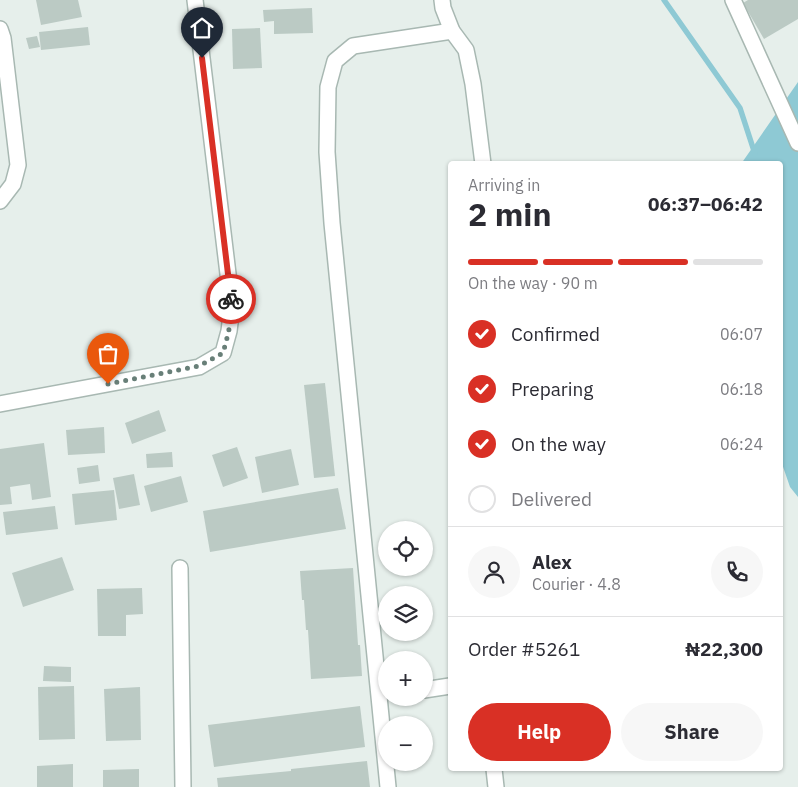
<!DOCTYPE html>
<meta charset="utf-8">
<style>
:root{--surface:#fff;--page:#f7f7f7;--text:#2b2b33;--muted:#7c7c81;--line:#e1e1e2;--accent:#d93025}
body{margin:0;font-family:"IBM Plex Sans",sans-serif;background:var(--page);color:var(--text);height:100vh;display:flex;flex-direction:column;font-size:19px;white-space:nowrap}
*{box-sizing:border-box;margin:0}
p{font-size:16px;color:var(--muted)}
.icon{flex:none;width:28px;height:28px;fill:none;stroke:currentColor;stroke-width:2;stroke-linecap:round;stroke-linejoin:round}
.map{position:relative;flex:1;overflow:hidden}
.sheet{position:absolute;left:448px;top:161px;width:335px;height:610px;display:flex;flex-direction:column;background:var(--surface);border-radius:5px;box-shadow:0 1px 4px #0004}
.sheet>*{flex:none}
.buttons{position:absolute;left:378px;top:521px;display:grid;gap:10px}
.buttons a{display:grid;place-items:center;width:55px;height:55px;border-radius:50%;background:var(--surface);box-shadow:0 1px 4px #0004;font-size:25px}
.pin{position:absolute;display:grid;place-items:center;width:42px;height:42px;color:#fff;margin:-51px -21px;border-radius:50% 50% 50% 0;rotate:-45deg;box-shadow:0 0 5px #0007}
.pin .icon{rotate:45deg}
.courier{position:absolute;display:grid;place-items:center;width:50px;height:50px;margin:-25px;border:4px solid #d93025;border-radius:50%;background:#fff;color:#222;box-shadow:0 1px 6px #0007}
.overview em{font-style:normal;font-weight:700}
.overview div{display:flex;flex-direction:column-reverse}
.overview{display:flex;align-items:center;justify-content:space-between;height:85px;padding:0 20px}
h1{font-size:32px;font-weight:700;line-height:38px}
.bar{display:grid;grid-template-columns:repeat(4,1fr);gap:8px 5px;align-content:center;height:60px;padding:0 20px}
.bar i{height:6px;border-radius:4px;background:var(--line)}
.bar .on{background:var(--accent)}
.bar p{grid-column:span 4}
.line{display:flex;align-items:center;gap:12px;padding:0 20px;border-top:1px solid var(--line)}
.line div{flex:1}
.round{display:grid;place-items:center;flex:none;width:52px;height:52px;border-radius:26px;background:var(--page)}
ol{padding:0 20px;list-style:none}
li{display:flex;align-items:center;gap:15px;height:55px}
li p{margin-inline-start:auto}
li .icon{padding:5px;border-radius:50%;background:var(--accent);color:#fff;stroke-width:4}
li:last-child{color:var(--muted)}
li i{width:28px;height:28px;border:2px solid var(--line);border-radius:50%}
.action{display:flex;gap:10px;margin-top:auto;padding:10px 20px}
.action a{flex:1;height:58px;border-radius:30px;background:var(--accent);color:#fff;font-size:20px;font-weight:700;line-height:58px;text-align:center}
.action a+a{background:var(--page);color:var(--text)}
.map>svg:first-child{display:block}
</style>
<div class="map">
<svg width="798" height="787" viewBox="0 0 798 787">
<rect width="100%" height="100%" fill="#e6efeb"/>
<!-- water -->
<polygon fill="#8ec9d4" points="798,82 798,497 790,487 780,458 780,164 741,164"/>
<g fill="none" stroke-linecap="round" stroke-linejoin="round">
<!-- stream -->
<polyline stroke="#8ec9d4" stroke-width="5.5" points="664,0 740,108 755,154"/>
</g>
<!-- building -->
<g fill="#bbcac4">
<polygon points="36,0 78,0 82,17 41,25"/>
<polygon points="748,0 798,0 798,19 764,39 743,3"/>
<polygon points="312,8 313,33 274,34 274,21 264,22 263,10"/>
<polygon points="88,27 90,45 41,50 39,32"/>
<polygon points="260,28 262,68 233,69 232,29"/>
<polygon points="37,36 40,47 29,49 26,38"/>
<polygon points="325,383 335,476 314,478 304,385"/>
<polygon points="159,410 166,431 132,444 125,423"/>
<polygon points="104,427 105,453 68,455 66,430"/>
<polygon points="44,443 51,497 32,500 30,484 10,487 12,504 0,505 0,449"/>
<polygon points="237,447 248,478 223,487 212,455"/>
<polygon points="291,449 299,485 262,493 255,457"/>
<polygon points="172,452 173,467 147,468 146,454"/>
<polygon points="98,465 100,481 79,484 77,468"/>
<polygon points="134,474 140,505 119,509 113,478"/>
<polygon points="181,476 188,502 151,512 144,486"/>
<polygon points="338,488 346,529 210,552 203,511"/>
<polygon points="114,490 117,520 75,525 72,494"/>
<polygon points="55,506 58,529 6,535 3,512"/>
<polygon points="62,557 74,590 23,607 12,573"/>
<polygon points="353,568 358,645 360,645 362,676 311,679 308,630 306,630 304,600 302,600 300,571"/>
<polygon points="142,588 143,614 126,615 126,636 98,636 97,589"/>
<polygon points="44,666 71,667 71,682 43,681"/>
<polygon points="74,686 75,739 39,740 38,687"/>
<polygon points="140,687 141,740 106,741 104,689"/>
<polygon points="360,706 365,747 214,767 208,725"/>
<polygon points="367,761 370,787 218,787 217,778 291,771 291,769"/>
<polygon points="73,764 73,787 37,787 37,766"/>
<polygon points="139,769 139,787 103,787 103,770"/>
</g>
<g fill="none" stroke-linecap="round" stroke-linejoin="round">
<defs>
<g id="street">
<polyline points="442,0 443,8 452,31 466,50 473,84 483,164"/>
<polyline points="733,0 798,143"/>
<polyline points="0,29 3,38 18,165 13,184 0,201"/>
<polyline points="0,404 199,367 223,353 229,331 232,307 195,0"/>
<polyline points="180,568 183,787"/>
<polyline points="424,690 450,686"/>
<polyline points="494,769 496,787"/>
<polyline points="388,787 332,223 327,152 328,87 335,61 353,46 452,31"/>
</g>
</defs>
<!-- street casing -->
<use href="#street" stroke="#a8b8b2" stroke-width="18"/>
<!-- street -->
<use href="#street" stroke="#fff" stroke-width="15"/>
</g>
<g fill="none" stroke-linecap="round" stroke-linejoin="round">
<!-- done -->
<path stroke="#687f78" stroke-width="5" stroke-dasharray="0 9" d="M108,384L199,366L223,353C228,335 233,317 231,299"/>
<!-- route -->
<polyline stroke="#d93025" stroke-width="6" points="202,58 231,299"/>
</g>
</svg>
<div class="buttons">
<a><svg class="icon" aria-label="locate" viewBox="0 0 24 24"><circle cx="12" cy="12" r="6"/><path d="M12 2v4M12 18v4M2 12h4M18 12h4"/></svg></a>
<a><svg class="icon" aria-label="layers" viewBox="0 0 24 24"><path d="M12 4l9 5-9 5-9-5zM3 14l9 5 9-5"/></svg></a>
<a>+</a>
<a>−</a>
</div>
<div class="pin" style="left:108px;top:384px;background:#ea580c"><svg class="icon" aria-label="bag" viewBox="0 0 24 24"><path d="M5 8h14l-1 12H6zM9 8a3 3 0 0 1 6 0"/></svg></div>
<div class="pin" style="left:202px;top:58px;background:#1f2937"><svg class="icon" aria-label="home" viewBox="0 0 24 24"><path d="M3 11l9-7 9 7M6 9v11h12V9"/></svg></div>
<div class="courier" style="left:231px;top:299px"><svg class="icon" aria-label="bike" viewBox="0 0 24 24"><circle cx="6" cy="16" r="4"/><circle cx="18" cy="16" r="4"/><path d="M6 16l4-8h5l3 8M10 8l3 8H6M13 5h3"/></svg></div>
<section class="sheet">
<div class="overview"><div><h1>2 min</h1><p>Arriving in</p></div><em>06:37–06:42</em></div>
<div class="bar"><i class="on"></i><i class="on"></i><i class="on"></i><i></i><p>On the way · 90 m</p></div>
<ol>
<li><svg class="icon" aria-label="check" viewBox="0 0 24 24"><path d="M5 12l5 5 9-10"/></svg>Confirmed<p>06:07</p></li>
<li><svg class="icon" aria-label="check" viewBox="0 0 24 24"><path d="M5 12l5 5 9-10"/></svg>Preparing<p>06:18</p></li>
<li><svg class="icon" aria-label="check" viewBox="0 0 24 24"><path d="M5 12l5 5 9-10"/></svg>On the way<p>06:24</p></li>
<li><i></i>Delivered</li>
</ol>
<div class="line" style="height:90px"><a class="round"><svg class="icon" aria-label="person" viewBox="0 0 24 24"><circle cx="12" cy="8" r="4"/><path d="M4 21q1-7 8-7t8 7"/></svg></a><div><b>Alex</b><p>Courier · 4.8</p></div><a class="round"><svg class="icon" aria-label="phone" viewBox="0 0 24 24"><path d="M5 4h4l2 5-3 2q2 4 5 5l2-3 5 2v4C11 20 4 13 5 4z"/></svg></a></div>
<div class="line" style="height:65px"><div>Order #5261</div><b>₦22,300</b></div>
<div class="action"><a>Help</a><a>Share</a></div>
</section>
</div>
